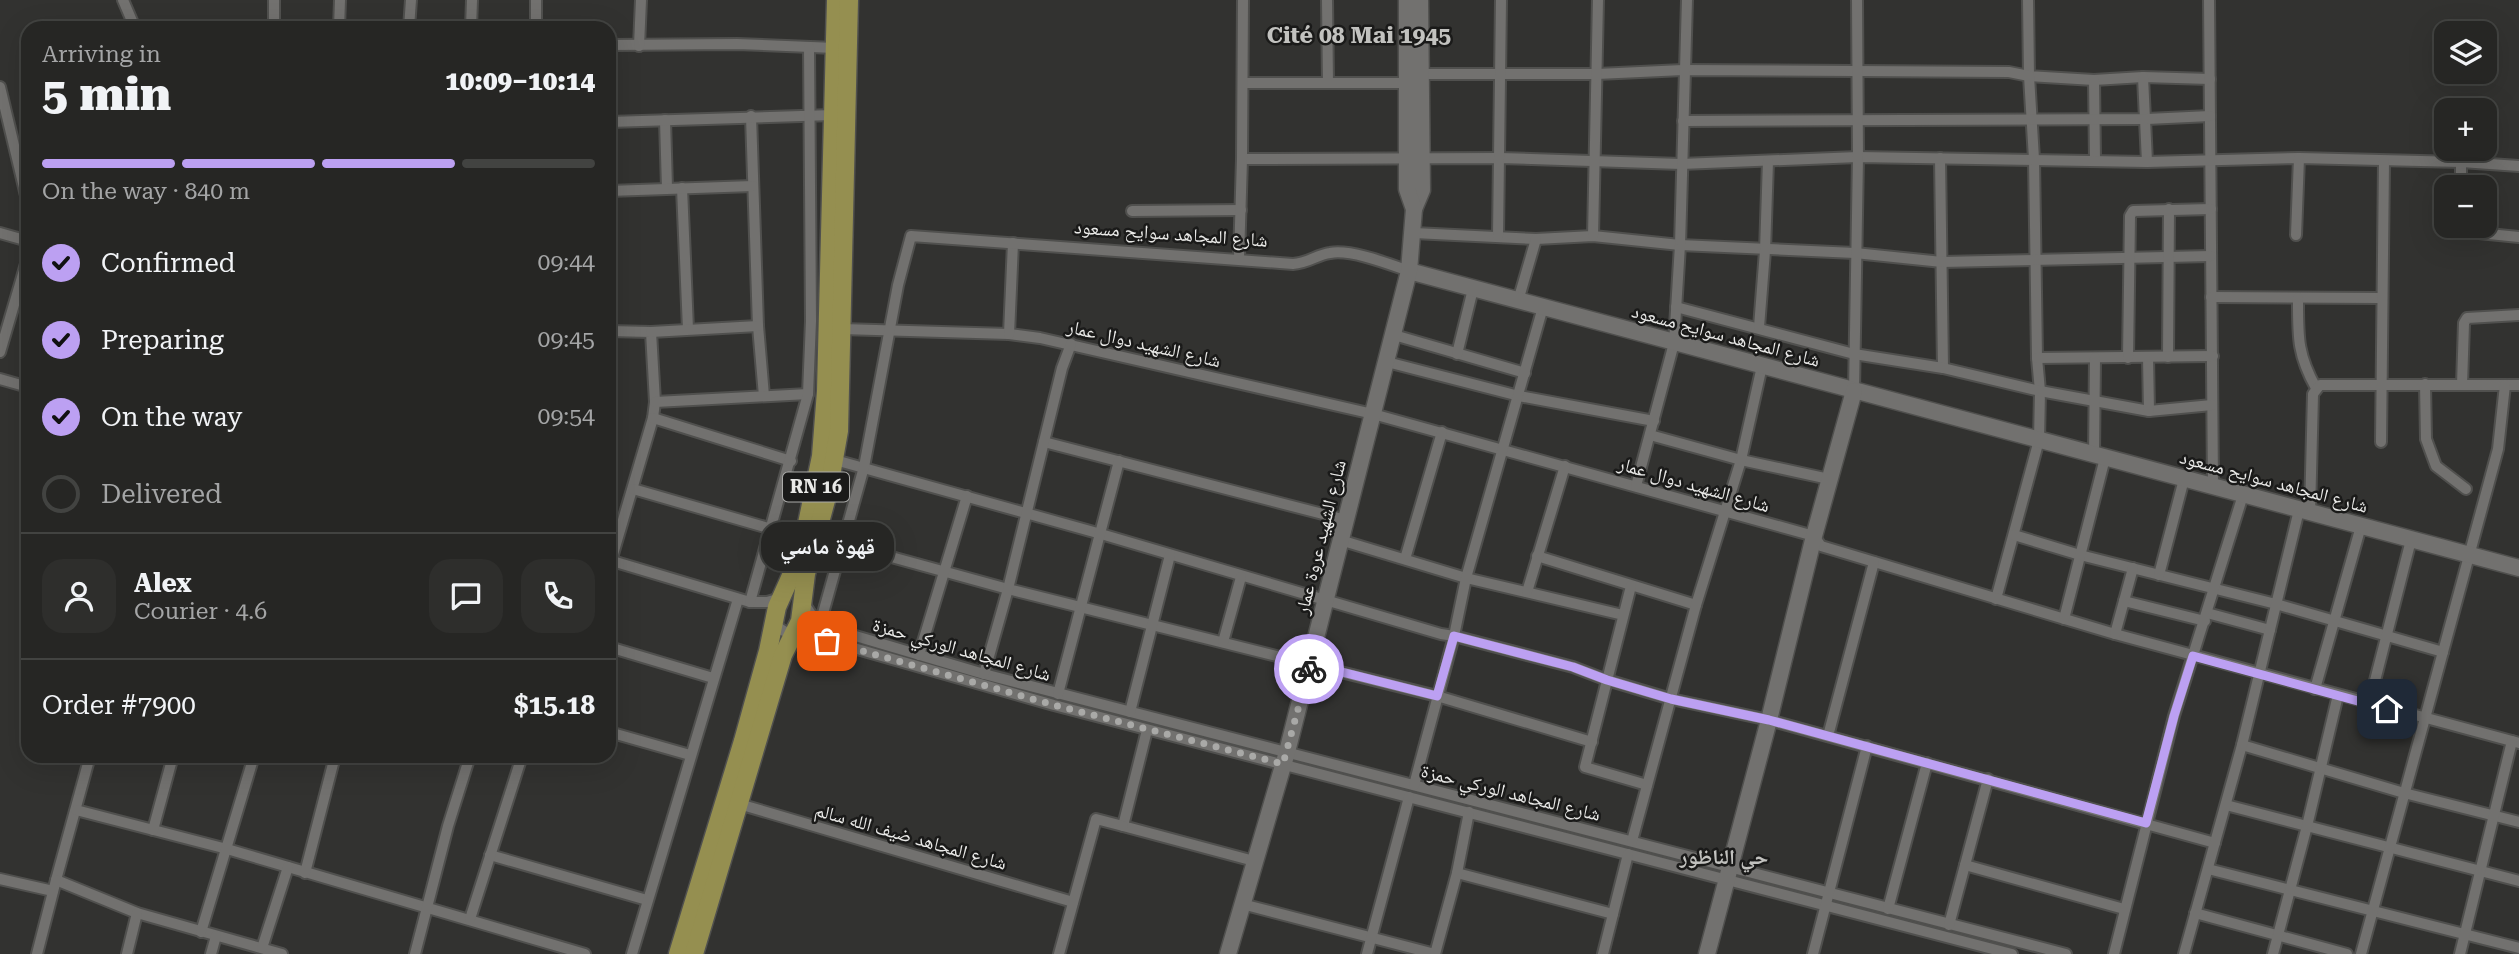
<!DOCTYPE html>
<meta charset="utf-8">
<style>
:root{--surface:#262624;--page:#2e2e2c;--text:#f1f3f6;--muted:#a4a5a6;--line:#424341;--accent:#bca0f2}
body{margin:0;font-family:"Roboto Serif","Noto Naskh Arabic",serif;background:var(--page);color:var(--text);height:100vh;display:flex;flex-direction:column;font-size:26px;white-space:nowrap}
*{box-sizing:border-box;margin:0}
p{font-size:23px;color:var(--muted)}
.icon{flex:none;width:38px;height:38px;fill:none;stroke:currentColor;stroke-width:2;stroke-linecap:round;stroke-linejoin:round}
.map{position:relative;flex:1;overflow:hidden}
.panel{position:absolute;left:21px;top:21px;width:595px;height:742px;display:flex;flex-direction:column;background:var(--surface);border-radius:21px;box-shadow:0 7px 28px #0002,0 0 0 2px var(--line)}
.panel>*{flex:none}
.fabs{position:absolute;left:2434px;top:21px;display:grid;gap:14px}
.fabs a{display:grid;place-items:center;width:63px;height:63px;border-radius:14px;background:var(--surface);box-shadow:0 7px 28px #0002,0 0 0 2px var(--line);font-size:35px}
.pin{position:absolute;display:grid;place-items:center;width:60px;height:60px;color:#fff;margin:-30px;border-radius:14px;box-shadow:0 4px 10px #0006}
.courier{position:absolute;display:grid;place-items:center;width:70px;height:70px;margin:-35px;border:5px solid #bca0f2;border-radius:50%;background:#fff;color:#222;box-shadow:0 2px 9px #0007}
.bubble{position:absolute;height:49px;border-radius:21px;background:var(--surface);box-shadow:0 7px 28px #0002,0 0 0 2px var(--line);font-size:23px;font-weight:800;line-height:49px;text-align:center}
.overview em{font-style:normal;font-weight:800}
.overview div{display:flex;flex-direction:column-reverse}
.overview{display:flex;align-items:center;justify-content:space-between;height:119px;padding:0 21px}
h1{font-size:46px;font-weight:800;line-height:52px}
.bar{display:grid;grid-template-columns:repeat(4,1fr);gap:10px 7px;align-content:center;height:84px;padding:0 21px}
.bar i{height:9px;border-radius:5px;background:var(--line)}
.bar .on{background:var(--accent)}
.bar p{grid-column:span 4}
.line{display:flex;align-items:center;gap:18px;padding:0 21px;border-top:2px solid var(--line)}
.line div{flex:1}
.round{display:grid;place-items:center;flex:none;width:74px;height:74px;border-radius:21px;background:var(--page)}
ol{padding:0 21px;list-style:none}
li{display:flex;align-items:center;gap:21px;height:77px}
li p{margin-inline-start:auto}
li .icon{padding:7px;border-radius:50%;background:var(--accent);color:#111;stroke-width:4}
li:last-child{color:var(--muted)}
li i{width:38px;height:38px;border:4px solid var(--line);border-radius:50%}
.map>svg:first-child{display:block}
</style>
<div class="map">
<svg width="2519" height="954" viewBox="0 0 2519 954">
<rect width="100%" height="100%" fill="#323230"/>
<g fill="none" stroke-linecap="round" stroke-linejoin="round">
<defs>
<g id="street">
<polyline points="123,0 135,28"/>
<polyline points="1327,0 1328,83"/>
<polyline points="2028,0 2029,76 2094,80 2143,77 2210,79"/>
<polyline points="2209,0 2213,487"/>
<polyline points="274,28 274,0"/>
<polyline points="339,28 340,0"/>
<polyline points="409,28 411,0"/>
<polyline points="471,28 472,0"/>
<polyline points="536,28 536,0"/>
<polyline points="609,45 737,44 835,48"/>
<polyline points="639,46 641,0"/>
<polyline points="1421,74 1597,74 1683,70 2009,72 2029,76 2034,159 2037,358 2040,391 2039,440 1996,599"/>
<polyline points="2143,77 2147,162"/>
<polyline points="2094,80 2095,160"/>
<polyline points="1243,83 1407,83"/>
<polyline points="0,87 28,204"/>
<polyline points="751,116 758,326 764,396"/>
<polyline points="665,120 667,188"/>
<polyline points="1683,121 2147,119 2210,116"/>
<polyline points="609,122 833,115"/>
<polyline points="1940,158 1943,368"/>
<polyline points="1242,159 1500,158 1681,164 1858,157 2147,162 2299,158 2461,162 2519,166"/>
<polyline points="2461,187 2461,162"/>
<polyline points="682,188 688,329"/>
<polyline points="609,191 753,186"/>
<polyline points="1132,211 1241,210"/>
<polyline points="2462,226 2469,232 2519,237"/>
<polyline points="0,233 28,241"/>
<polyline points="1414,233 1536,239 1593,236 1680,245 1855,253 1942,262 2211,256"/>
<polyline points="2296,235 2299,158"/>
<polyline points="1498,236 1501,0"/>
<polyline points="1593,236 1598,0"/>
<polyline points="1239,258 1242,159 1243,0"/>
<polyline points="2211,297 2382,298"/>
<path d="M2298,298C2298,336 2297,354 2316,388"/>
<polyline points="1518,301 1536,239"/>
<polyline points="1676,307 1854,354 1943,368 2040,391 2149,411 2212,405"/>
<polyline points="1759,327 1765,251 1768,161"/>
<polyline points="842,329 1009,334 1040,338 1373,414 1814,536 1821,546 2115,634 2519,743"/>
<polyline points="609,331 651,332 655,402 653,418 611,561"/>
<polyline points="651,332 758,326"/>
<polyline points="1009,334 1013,243"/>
<polyline points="1394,335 1525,373"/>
<polyline points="0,352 28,257"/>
<polyline points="1457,354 1473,289"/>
<polyline points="2148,357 2149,411"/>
<polyline points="2168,357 2169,209"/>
<polyline points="2037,358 2213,356"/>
<polyline points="2128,358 2130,216 2133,211 2211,209"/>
<polyline points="1387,362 1519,396 1654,421"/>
<polyline points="0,379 28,387"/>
<polyline points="2425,384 2426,439 2436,466 2466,489"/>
<polyline points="2462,385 2464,323 2467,318 2519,315"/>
<polyline points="1854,391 1858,157 1857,0"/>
<polyline points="655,402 808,394"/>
<polyline points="653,418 791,461"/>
<polyline points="1650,435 1741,460 1829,479"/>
<polyline points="1044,442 1346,520"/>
<polyline points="2381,442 2384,161"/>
<polyline points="2094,455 2095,358"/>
<polyline points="835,460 1101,534 1441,634 1454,636 1573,667 1607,680 1671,699 1769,720 2215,843"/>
<polyline points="1636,486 1674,343 1680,245 1687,0"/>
<polyline points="633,489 772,529"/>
<polyline points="2310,513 2313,394 2320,385 2519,385"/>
<polyline points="2014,535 2080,555 2276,604 2443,652"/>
<polyline points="1340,540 1466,578 1623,615"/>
<polyline points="844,544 1008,589 1437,696 1592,742"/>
<polyline points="1537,556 1696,605"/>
<polyline points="1405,559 1442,432"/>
<polyline points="609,560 750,602 767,602 781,598"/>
<polyline points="2159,575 2184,479"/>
<polyline points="1631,586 1585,767 1647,785"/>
<polyline points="1527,592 1565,466"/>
<polyline points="2124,601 2205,621"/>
<polyline points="750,602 808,394 811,321 809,47"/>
<polyline points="803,602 815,620 825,627 984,674 2066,954"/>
<polyline points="2207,613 2270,630"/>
<polyline points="2064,619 2105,458"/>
<path d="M773,620C781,637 799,633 815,637L1054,705L2012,954"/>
<path d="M820,624L864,467L898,285L911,236L1293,264C1309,263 1316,255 1330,253C1351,249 1389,264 1409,271"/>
<polyline points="2115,634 2133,568"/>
<polyline points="1223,642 1241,577"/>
<polyline points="609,647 713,678"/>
<polyline points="919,655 967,496"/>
<polyline points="984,674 1008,589 1062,368 1071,344"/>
<polyline points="2315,689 2361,526"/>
<polyline points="1058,694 1119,461"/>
<polyline points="2369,704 2411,540"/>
<polyline points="1130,712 1170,555"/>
<polyline points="1147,730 1123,826 1254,861"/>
<polyline points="609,732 690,755"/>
<polyline points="1828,736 1874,562"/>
<polyline points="2242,745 2404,793 2519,822"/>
<polyline points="90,756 56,880 137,913 282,954"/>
<polyline points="1414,785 1454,636 1466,578 1543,307"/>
<polyline points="739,804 1073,902"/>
<polyline points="2226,805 2519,881"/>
<polyline points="76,810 227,849 585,954"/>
<polyline points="153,830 173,756"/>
<polyline points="1632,841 1696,605 1741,460 1762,366"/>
<polyline points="490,855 647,900"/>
<polyline points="1965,865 2124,909"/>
<polyline points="2208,869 2519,948"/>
<polyline points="305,873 335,756"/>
<polyline points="1457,873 1613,914"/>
<polyline points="0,879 53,891"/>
<polyline points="1242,904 1435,954"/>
<polyline points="1888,909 1927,763"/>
<polyline points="2195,913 2347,954"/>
<polyline points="470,919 522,756"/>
<polyline points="1949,925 1988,779"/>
<polyline points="201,932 254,756"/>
<polyline points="262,948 288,867"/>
<polyline points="37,954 56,880"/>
<polyline points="127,954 137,913"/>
<polyline points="211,954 216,936"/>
<polyline points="415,954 448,826 470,756"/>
<polyline points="632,954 738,599"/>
<polyline points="1059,954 1096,819 1123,826"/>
<polyline points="1367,954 1409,797"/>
<polyline points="1435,954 1457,873 1469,812"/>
<polyline points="1603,954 1628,854"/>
<polyline points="1813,954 1867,746"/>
<polyline points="2114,954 2174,716 2243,495"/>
<polyline points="2184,954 2242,745 2299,510"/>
<polyline points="2273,954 2307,826 2338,695"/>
<polyline points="2361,954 2498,449 2505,385"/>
<polyline points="2460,954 2512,741"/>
</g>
<g id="secondary">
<polyline points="1414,209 1422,190 1420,0"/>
<polyline points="1409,271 2519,568"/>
<polyline points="1228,954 1287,752 1409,271 1414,209 1407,189 1407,0"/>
<polyline points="1707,954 1769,720 1814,536 1854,391"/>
</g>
<g id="primary">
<polyline points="678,954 743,741 768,651 777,607 798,560 804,538 821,456 826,391 836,0"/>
<polyline points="694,954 783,655 800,621 806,574 828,493 839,431 849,0"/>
</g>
</defs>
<!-- street casing -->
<use href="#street" stroke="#50504e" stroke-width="14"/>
<!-- secondary casing -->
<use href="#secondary" stroke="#50504e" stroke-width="19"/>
<!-- primary casing -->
<use href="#primary" stroke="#50504e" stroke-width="21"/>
<!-- street -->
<use href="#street" stroke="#72716f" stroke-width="10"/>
<!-- secondary -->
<use href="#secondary" stroke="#72716f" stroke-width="16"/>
<!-- primary -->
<use href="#primary" stroke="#958f50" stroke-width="18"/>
</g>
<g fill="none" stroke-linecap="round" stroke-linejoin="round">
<!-- done -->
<polyline stroke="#a9a9a7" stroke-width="7" stroke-dasharray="0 12.6" points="827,641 1054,705 1283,764 1309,669"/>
<!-- route -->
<polyline stroke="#bca0f2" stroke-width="9" points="1309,669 1310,664 1437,696 1454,636 1573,667 1607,680 1671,699 1769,720 2146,823 2174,716 2193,656 2387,709"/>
</g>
<g text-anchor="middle" stroke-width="5" stroke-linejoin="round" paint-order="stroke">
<!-- shield labels -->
<rect fill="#1a1a19" stroke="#ababa9" stroke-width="2" x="783" y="472.5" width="66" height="29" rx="5"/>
<g font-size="18" font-weight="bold" fill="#e9e9e7">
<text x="816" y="493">RN 16</text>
</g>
<!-- street labels -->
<g font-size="19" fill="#e9e9e7" stroke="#1a1a19">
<text transform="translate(1171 233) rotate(4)" y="7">شارع المجاهد سوايح مسعود</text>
<text transform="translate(1726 335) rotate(15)" y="7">شارع المجاهد سوايح مسعود</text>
<text transform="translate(1144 343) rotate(13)" y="7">شارع الشهيد دوال عمار</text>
<text transform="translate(2274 481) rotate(15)" y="7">شارع المجاهد سوايح مسعود</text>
<text transform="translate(1694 484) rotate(16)" y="7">شارع الشهيد دوال عمار</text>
<text transform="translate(1320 537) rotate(-76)" y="7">شارع الشهيد عروة عمار</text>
<text transform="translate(962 649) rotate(16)" y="7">شارع المجاهد الوركي حمزة</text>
<text transform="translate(1511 792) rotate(14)" y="7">شارع المجاهد الوركي حمزة</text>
<text transform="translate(911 836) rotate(16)" y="7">شارع المجاهد ضيف الله سالم</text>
</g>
<!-- neighbourhood labels -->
<g font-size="21" font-weight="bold" fill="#c2c2bf" stroke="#1a1a19">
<text x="1724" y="864">حي الناظور</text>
</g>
<!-- quarter labels -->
<g font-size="23" font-weight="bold" fill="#c2c2bf" stroke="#1a1a19">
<text x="1359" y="43">Cité 08 Mai 1945</text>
</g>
</g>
</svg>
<div class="fabs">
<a><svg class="icon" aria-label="layers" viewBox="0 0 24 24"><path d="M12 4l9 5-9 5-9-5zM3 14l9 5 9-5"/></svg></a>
<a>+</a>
<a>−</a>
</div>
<div class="pin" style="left:827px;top:641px;background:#ea580c"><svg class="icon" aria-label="bag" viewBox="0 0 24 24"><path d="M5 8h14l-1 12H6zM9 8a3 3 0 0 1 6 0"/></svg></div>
<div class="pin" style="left:2387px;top:709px;background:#1f2937"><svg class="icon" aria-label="home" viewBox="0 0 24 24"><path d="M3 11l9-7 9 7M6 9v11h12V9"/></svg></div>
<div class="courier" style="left:1309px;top:669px"><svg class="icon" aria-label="bike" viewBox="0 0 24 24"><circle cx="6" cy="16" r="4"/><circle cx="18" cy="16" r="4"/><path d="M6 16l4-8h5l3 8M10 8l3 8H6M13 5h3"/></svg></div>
<div class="bubble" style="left:761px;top:522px;width:133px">قهوة ماسي</div>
<section class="panel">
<div class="overview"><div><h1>5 min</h1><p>Arriving in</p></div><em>10:09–10:14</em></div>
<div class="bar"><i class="on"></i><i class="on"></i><i class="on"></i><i></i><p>On the way · 840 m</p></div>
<ol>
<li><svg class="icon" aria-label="check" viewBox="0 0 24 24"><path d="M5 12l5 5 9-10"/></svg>Confirmed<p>09:44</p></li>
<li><svg class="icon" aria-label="check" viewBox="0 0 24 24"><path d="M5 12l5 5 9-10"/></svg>Preparing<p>09:45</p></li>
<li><svg class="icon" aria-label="check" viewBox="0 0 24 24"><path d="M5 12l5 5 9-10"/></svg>On the way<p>09:54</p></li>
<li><i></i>Delivered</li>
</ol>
<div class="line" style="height:126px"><a class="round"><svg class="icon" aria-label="person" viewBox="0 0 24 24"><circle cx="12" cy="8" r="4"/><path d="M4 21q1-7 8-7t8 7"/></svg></a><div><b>Alex</b><p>Courier · 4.6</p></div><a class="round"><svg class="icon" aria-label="chat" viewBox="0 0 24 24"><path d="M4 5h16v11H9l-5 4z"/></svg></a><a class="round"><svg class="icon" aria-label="phone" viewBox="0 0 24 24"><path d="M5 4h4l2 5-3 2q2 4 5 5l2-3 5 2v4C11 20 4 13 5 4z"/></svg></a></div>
<div class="line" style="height:91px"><div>Order #7900</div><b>$15.18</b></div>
</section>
</div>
